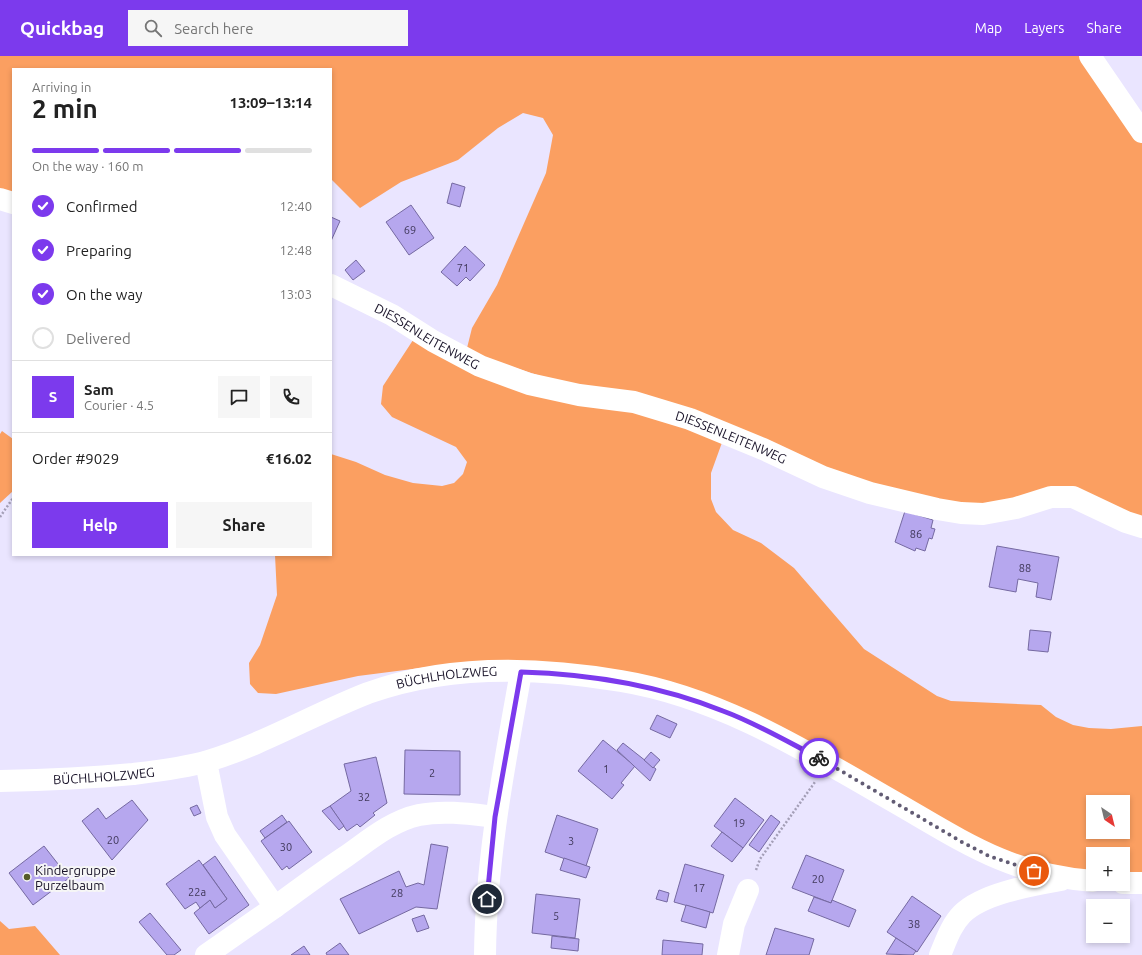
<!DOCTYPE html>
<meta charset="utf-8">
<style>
:root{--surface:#fff;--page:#f6f6f6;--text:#222;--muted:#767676;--line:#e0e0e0;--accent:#7c3aed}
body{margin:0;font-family:Ubuntu,sans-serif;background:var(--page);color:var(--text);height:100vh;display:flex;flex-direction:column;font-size:15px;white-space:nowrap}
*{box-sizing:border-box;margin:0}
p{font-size:13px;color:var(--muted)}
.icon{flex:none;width:22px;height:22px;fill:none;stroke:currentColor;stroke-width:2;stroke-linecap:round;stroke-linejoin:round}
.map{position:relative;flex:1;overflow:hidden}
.drawer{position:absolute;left:12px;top:12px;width:320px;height:488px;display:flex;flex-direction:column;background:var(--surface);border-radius:0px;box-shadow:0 2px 6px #0003}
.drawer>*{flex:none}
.needle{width:26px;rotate:145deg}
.tools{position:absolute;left:1086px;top:739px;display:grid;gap:8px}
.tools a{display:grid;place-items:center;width:44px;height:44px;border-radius:0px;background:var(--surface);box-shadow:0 2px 6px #0003;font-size:20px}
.pin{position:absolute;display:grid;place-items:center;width:34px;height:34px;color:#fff;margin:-17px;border:2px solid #fff;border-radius:50%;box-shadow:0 1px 4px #0007}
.courier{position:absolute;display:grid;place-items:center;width:40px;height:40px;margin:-20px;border:3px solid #7c3aed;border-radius:50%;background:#fff;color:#222;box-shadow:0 1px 5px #0007}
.headline em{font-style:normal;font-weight:600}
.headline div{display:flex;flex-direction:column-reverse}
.headline{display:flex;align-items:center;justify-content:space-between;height:68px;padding:0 20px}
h1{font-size:26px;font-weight:600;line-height:30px}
.bar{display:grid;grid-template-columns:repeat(4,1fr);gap:6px 4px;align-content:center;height:48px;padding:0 20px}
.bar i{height:5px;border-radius:3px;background:var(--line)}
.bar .selected{background:var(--accent)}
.bar p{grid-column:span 4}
.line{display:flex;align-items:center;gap:10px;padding:0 20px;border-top:1px solid var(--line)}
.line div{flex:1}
.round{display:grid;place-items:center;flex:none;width:42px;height:42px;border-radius:0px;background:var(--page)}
ol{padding:0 20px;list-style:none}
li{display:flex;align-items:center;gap:12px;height:44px}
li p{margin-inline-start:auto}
li .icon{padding:4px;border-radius:50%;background:var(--accent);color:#fff;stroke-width:4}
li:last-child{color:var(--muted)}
li i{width:22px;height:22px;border:2px solid var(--line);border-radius:50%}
.button{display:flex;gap:8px;margin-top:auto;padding:8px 20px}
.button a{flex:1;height:46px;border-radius:0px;background:var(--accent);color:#fff;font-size:16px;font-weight:600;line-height:46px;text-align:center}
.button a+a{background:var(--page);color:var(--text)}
header{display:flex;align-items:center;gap:24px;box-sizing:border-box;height:56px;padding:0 20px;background:var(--accent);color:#fff}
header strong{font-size:19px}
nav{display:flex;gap:22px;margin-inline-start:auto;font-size:14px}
.search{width:280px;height:36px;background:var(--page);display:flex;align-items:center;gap:10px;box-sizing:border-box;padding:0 14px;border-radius:0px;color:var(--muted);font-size:15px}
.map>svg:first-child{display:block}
</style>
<header>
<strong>Quickbag</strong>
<div class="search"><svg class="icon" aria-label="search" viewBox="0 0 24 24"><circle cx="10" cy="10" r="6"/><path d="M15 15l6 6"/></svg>Search here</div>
<nav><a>Map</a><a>Layers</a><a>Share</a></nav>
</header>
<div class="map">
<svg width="1142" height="899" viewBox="0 0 1142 899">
<rect width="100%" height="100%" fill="#eae5ff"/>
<!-- green -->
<g fill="#fb9f61" fill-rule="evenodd">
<polygon points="0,0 1083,0 1142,87 1142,466 1109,452 988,451 930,446 466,296 472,272 497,229 546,117 553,79 543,62 523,57 498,72 458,104 401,126 360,152 331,123 331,13 13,13 13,141 0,138"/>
<path d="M415,281L618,350L724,381L711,417V443L716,456L733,474L761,487L794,512L864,593L937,640L951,645L1041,649L1056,661L1073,669L1089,672L1111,673L1142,670V819H1123V798H1093V818L1023,806L699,636L436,610L358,620L276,638L258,637L250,628L249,607L260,589L277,539L275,499H331V398L356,406L385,419L413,427L442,430L454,427L463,418L467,406L456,391L392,361L381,348L383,330ZM1093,746H1123V776H1093Z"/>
<polygon points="2,375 13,383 13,435 0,447 0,378"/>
<polygon points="0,865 9,873 35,870 60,899 0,899"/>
</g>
<!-- building -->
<g fill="#b6a7ee" stroke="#7569a1">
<polygon points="452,127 465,131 460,151 447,147"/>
<polygon points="411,149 434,182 409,199 386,166"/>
<polygon points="331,161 340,165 331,185"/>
<polygon points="465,190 485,209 470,225 466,221 457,230 441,216"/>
<polygon points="356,204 365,215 353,224 345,214"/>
<polygon points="905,455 933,464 931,472 935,473 932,483 929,482 925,495 916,492 915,495 895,486"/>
<polygon points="997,490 1059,501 1051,544 1036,541 1038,527 1018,523 1016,536 989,531"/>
<polygon points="1030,574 1051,576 1048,596 1028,594"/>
<polygon points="657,659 677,668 670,682 650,673"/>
<polygon points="603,684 635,710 621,727 624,729 612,743 578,715"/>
<polygon points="623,687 656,713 650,725 617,694"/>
<polygon points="405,694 460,695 460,739 404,738"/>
<polygon points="651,696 660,704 653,712 644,704"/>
<polygon points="376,701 387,747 373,757 375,759 360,771 357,768 347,775 330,750 351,735 344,708"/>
<polygon points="735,742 764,764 743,792 714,770"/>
<polygon points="132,744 148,764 112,804 82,765 98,752 106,763"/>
<polygon points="197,749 201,757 194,760 190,752"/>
<polygon points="330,750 344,770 339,774 322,755"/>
<polygon points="282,759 287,766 265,782 260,775"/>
<polygon points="557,759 598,773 586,810 545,796"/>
<polygon points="771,759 780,766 759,796 749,789"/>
<polygon points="289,765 312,796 289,813 287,810 282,814 261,785"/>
<polygon points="722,776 743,792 732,806 711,790"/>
<polygon points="431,788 448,791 437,853 416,851 359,878 340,843 399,815 406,831 418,827 424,829"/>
<polygon points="44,790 69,822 33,849 9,817"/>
<polygon points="806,799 844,814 831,847 792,832"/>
<polygon points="215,800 249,849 209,878 194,857 210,844 215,852 227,843 203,809"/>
<polygon points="564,802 590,811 586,822 560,814"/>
<polygon points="199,804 227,843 215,852 210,844 200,852 196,846 185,853 166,828"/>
<polygon points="685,808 724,819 713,857 674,846"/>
<polygon points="659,834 669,837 667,846 656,843"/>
<polygon points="536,838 580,843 575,882 532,877"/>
<polygon points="912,840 941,860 917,896 887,876"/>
<polygon points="814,841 831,847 832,844 856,854 849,871 808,855"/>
<polygon points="686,849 710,856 706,872 681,865"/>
<polygon points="150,857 181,894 174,899 167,899 139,866"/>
<polygon points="424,859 429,872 417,876 412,863"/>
<polygon points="775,872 814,883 809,899 766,899"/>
<polygon points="552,880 579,883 578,895 551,892"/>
<polygon points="896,882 916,895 913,899 886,898"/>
<polygon points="663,884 703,888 702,899 662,899"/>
<polygon points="340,887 349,899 327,899 326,897"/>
<polygon points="304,890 310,899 291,899"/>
</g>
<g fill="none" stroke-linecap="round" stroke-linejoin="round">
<!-- path -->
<g stroke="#a49fb7" stroke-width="2.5" stroke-dasharray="2 2" stroke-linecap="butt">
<polyline points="0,461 13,442"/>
<polyline points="756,814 760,803 815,726"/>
</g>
<!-- minor -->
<g stroke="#fff" stroke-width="22">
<polyline points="1090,0 1142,76"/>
<polyline points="0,143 13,147"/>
<path id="s1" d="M331,229L392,259L433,285L480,310L529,328L579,339L634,346L690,363L763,393L823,421L870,437L937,453L961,457L983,458L1016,452L1051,441H1073L1126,466L1142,471"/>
<path d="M206,706L217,761L225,779L275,851C298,834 321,817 345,801C368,785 391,765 419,759C444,754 470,758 495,761"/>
<path id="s2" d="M0,725C45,724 89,722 133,718C158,715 184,712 208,705C264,688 314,658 368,637C448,608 539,611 621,625C719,641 806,695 891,744C961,784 1009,819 1093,825"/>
<polyline points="1123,827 1142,827"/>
<polyline points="206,899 275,851"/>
<path d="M485,899C486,802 504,711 521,616"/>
<polyline points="728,899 734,868 748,834"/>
<path d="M940,899C946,885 951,869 962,858C983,837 1033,829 1061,824"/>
</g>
</g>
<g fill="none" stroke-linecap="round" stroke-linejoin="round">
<!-- done -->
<polyline stroke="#625c74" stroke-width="4" stroke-dasharray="0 7.2" points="819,702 962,786 989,800 1034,815"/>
<!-- route -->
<path stroke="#7c3aed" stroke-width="5" d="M487,843L495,761L521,616C590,618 658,629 723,655C756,667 788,686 819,702"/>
</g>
<!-- markers -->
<circle fill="#565b29" stroke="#f6f6f6" stroke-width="1.5" cx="27" cy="821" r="4"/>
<g text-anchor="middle" stroke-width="4" stroke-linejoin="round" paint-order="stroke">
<!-- number labels -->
<g font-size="11" fill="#40385a">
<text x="410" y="178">69</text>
<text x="463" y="216">71</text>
<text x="916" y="482">86</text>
<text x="1025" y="516">88</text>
<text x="606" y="717">1</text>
<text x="432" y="721">2</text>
<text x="364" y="745">32</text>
<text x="739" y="771">19</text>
<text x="113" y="788">20</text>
<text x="571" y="789">3</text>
<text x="286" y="795">30</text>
<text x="818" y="827">20</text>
<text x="699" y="836">17</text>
<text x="197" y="840">22a</text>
<text x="397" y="841">28</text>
<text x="556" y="864">5</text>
<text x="914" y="872">38</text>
</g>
<!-- street labels -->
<g font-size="13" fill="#191329" stroke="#f6f6f6">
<text dy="5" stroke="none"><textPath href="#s1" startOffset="109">DIESSENLEITENWEG</textPath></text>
<text dy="5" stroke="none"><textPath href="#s1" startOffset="432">DIESSENLEITENWEG</textPath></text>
<text dy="5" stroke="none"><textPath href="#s2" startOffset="464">BÜCHLHOLZWEG</textPath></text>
<text dy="5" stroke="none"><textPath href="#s2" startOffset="104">BÜCHLHOLZWEG</textPath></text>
</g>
<!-- poi labels -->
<g font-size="13" fill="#191329" stroke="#f6f6f6" text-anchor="start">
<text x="35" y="819">Kindergruppe<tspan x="35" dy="15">Purzelbaum</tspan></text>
</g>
</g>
</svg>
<div class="tools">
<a><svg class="needle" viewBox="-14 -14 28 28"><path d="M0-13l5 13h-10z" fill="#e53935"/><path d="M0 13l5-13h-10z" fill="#767676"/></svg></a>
<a>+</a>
<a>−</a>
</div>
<div class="pin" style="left:1034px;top:815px;background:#ea580c"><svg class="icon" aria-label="bag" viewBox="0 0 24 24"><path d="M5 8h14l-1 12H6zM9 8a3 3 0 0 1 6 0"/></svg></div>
<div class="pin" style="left:487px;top:843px;background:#1f2937"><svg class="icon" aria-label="home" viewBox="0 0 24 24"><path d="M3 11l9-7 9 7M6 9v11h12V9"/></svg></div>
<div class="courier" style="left:819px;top:702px"><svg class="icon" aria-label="bike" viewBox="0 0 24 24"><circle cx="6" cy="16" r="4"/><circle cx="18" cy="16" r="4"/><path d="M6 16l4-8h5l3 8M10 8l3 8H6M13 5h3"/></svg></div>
<section class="drawer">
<div class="headline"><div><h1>2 min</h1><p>Arriving in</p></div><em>13:09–13:14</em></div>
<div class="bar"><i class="selected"></i><i class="selected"></i><i class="selected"></i><i></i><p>On the way · 160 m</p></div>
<ol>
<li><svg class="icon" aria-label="check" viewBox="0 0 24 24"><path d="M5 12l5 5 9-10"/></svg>Confirmed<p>12:40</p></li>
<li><svg class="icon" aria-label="check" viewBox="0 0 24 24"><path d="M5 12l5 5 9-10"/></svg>Preparing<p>12:48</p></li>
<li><svg class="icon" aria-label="check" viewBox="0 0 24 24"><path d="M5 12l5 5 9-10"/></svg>On the way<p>13:03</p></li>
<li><i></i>Delivered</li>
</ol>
<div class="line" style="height:72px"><b class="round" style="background:var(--accent);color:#fff">S</b><div><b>Sam</b><p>Courier · 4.5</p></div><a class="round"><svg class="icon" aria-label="chat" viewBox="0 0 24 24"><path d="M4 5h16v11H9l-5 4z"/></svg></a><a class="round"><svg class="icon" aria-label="phone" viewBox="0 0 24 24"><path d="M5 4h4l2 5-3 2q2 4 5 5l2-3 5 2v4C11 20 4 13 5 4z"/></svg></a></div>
<div class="line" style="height:52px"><div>Order #9029</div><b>€16.02</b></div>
<div class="button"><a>Help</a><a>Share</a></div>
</section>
</div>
